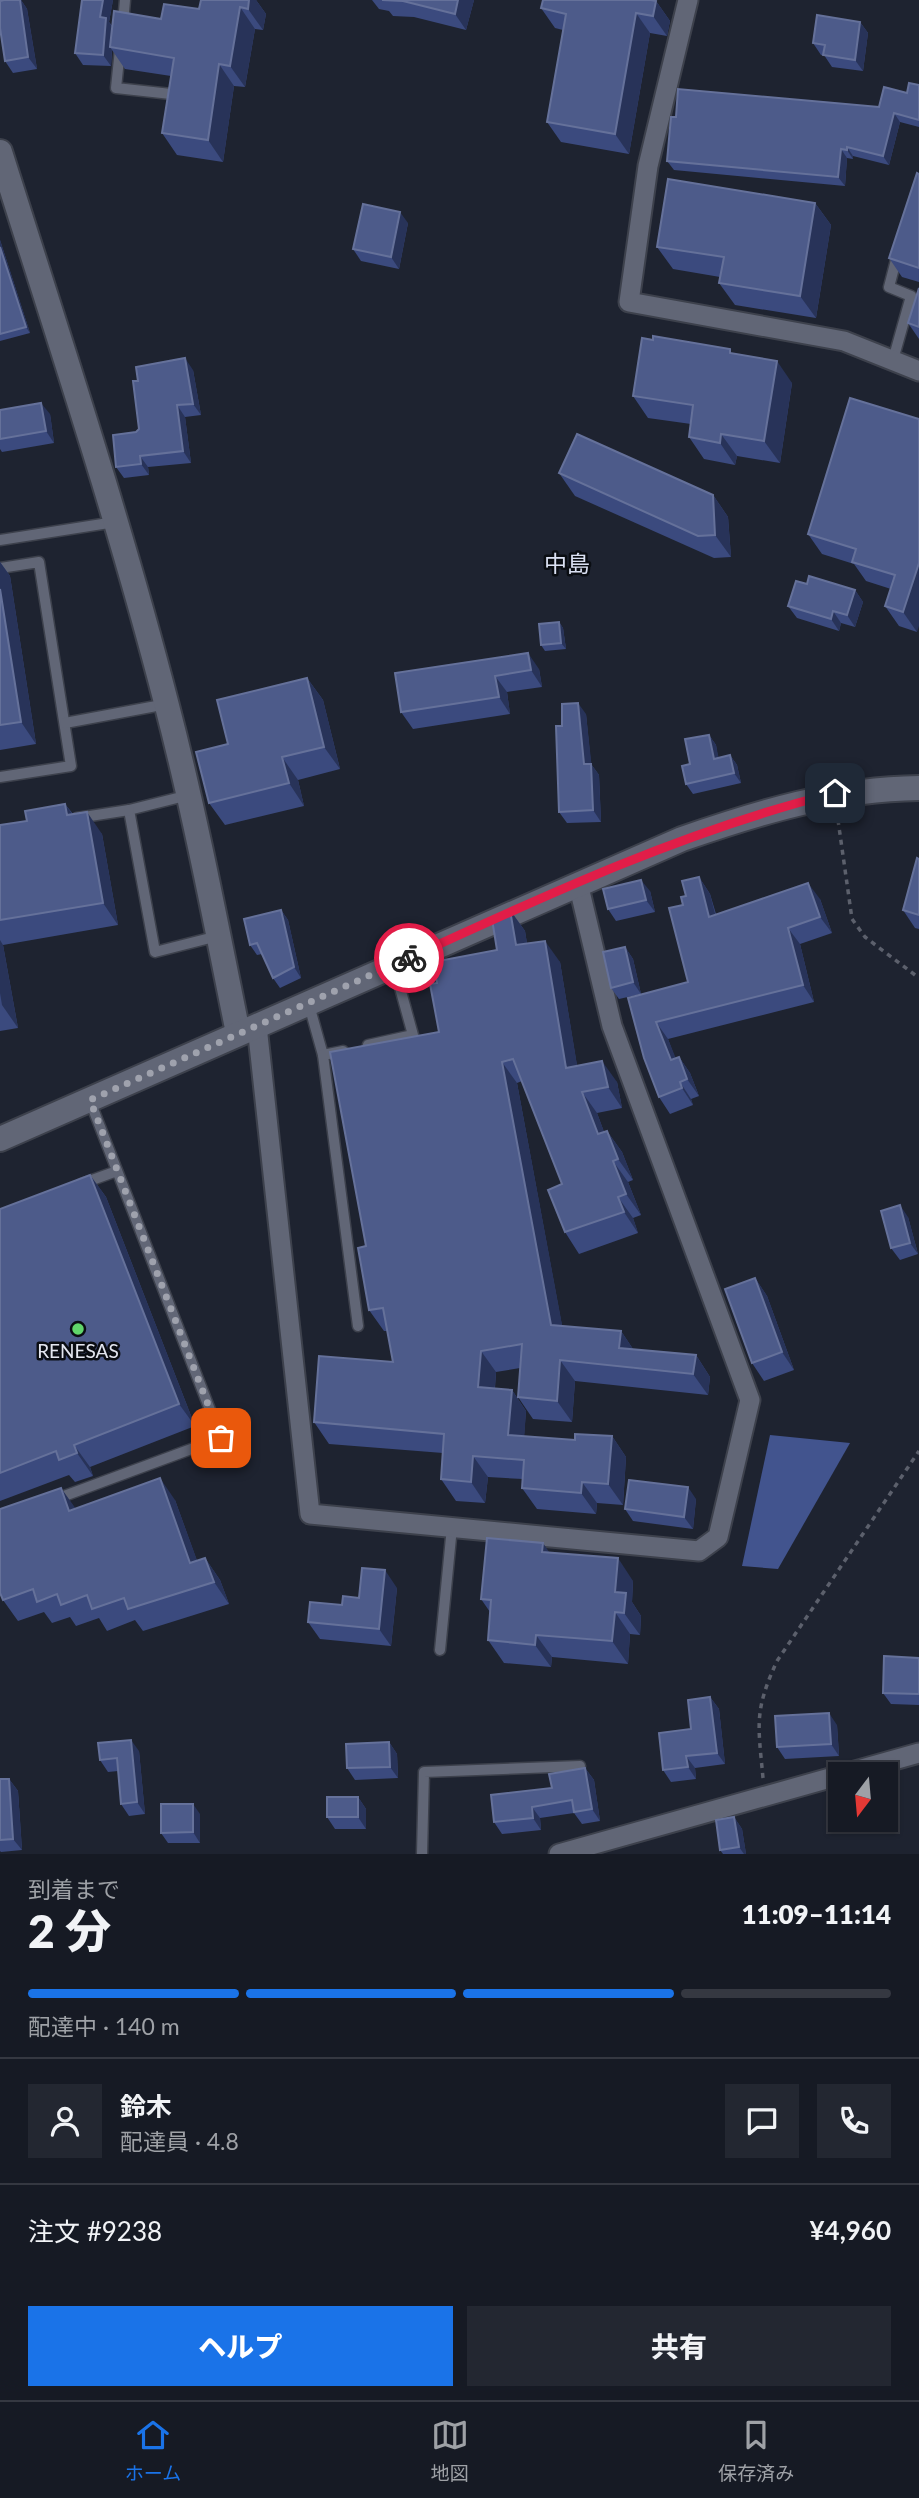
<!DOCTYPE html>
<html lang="ja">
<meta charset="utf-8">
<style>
:root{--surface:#161a24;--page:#232731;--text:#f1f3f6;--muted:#9ea1a6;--line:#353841;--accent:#1a73e8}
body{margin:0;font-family:Lato,"Noto Sans JP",sans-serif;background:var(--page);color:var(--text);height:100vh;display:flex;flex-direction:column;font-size:26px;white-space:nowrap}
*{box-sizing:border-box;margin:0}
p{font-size:23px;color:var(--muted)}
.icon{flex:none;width:38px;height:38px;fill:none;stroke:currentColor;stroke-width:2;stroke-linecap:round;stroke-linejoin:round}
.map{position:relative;height:1854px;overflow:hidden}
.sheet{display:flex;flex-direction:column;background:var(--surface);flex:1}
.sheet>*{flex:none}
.needle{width:46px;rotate:196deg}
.controls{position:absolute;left:828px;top:1762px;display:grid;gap:14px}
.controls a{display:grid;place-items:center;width:70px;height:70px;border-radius:0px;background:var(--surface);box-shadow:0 2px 5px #0004,0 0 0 2px var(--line);font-size:35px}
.pin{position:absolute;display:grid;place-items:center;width:60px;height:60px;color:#fff;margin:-30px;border-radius:14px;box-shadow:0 4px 10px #0006}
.courier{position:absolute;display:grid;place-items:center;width:70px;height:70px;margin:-35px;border:5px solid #e11d48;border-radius:50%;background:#fff;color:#222;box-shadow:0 2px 9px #0007}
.overview em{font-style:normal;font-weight:800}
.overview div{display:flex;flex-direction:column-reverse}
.overview{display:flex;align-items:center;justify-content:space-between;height:119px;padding:0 28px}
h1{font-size:46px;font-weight:800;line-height:52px}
.bar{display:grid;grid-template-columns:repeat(4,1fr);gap:10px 7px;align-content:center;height:84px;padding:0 28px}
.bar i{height:9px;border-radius:5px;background:var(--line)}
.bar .active{background:var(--accent)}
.bar p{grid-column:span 4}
.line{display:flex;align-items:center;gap:18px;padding:0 28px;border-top:2px solid var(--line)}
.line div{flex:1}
.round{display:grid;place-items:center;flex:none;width:74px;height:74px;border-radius:0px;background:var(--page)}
.button{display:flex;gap:14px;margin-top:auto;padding:14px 28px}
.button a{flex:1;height:80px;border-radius:0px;background:var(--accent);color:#fff;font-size:28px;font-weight:800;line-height:80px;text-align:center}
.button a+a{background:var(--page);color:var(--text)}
.tab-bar{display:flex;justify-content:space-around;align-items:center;height:98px;border-top:2px solid var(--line);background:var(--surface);font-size:19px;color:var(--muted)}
.tab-bar a{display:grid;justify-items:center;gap:4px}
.tab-bar .active{color:var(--accent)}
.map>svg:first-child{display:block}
</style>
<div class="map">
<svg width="919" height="1854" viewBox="0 0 919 1854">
<rect width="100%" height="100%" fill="#1e2330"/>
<!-- water -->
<polygon fill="#42548e" points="770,1435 850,1443 778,1569 742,1566"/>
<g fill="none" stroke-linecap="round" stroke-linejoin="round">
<defs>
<g id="service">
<polyline points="123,23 125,0"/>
<polyline points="120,49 116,88 171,94"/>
<polyline points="893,360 911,296 889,287 897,256"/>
<polyline points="0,540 115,522"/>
<polyline points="0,568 39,562 71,766 0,777"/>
<polyline points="65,723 167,704"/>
<polyline points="189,795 129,810 155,952 218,936"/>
<polyline points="77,818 129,810"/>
<polyline points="309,1005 323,1055"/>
<polyline points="368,1045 413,1035 394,966"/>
<polyline points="343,1051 323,1055 358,1326"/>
<polyline points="81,1184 117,1171"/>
<polyline points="56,1499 221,1438 90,1101"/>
<polyline points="440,1650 452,1527"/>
<polyline points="422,1854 424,1772 580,1766"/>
</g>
<g id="minor">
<polyline points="688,0 648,166 629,302 844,341 919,371"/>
<polyline points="257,1026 310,1514 699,1551 718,1537 750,1400 612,1026 578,883"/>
<polyline points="559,1854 919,1753"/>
</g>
<g id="tertiary">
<path d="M0,152C58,336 119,519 167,706C195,814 216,924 238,1033"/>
<path d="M0,1139L682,839C760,812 835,789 919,788"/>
</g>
</defs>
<!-- service casing -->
<use href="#service" stroke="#3d414c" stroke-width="13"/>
<!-- minor casing -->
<use href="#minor" stroke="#3d414c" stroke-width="23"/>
<!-- tertiary casing -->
<use href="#tertiary" stroke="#3d414c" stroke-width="28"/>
<!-- path -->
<g stroke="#5c606c" stroke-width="3.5" stroke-dasharray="5 5" stroke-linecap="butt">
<polyline points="838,820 852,919 865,937 919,978"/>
<path d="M763,1778C758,1724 754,1711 777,1661L919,1451"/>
</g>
<!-- service -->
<use href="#service" stroke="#616676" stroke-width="10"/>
<!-- minor -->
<use href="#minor" stroke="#616676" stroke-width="19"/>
<!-- tertiary -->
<use href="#tertiary" stroke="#616676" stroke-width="24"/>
</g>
<!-- wall -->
<g fill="#3b4a7e">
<polygon points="4,0 21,0 27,9 37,69 13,73 5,61"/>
<polygon points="82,0 113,0 109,22 113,27 161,19 199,9 256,0 266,14 263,30 255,29 245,87 234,86 223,162 177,155 162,133 171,76 125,69 112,50 111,66 83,65 75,53"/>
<polygon points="372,0 474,0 466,30 414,17 393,16 389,11 379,9"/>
<polygon points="656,1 670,21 667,36 650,33 629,154 561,142 547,122 563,30 555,28 541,8"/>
<polygon points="860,22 868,33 863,71 832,67 824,55 821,55 813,43"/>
<polygon points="919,85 919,127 900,122 889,165 853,156 853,159 847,158 845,186 674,170 667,161 676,117 879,107 907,93"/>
<polygon points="919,174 919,282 902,277 889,258"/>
<polygon points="815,203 831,225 816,318 735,305 719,283 720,277 673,269 657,247"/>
<polygon points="408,223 399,269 361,261 353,249"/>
<polygon points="0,240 30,333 0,341"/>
<polygon points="919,288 919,339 908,323"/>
<polygon points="734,354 792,383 780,463 737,456 735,465 704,459 689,437 691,424 648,418 633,396"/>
<polygon points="193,370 201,415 185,417 191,463 148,467 149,475 124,478 116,467 136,432"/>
<polygon points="850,398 917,632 899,626 885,606 891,589 866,581 854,564 822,554 808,534"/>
<polygon points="0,410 50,414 54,443 2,452 0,449"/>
<polygon points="559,473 713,495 728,517 731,557 714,558 575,496"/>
<polygon points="0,562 10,576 36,744 0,750"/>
<polygon points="807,584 855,590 863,602 855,627 841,623 839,631 797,618 788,606"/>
<polygon points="559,622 563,628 566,649 545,651 541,645"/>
<polygon points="539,669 542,687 507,692 510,714 413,729 401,712 395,673"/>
<polygon points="307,678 323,700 340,769 298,780 304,806 225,825 209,803 228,744"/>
<polygon points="586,714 591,764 599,775 601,822 567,823 559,812 562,726"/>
<polygon points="709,735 716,745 718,758 730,755 737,765 741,783 693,794 686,784 690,764"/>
<polygon points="65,804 73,814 102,834 118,925 3,945 18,1028 0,1031 0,825 27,821"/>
<polygon points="919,859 919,929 915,928 903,910"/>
<polygon points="699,877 710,894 716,914 820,899 832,933 800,944 814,1002 668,1039 675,1058 679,1057 690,1073 699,1096 691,1099 693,1105 670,1114 659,1097 628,998 688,982 683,905 686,896"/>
<polygon points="650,891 655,912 616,921 608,909"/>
<polygon points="281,910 288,920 301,978 280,988 273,978 262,954 257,955 250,945"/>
<polygon points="510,910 525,931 527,944 560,962 577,1066 617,1082 622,1108 597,1113 604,1132 607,1131 622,1152 633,1180 628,1182 641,1215 633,1218 638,1233 579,1254 565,1232 562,1184 522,1081 517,1083 562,1326 621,1331 633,1349 696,1355 710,1377 708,1395 575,1381 572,1422 533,1419 518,1397 520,1368 496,1372 495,1388 512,1390 526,1411 524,1436 575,1440 612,1436 626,1457 623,1505 597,1503 596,1514 537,1509 522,1488 523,1479 488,1477 485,1503 456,1501 441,1479 443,1453 329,1444 314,1422 393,1362 387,1331 384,1331 369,1310 366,1246 439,1032 437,983 497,950"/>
<polygon points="625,947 633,959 641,994 619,999 611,988"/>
<polygon points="90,1175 106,1197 195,1426 90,1467 93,1476 75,1482 69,1475 0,1501 0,1208 1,1209"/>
<polygon points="908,1217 918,1254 900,1260 891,1248"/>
<polygon points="755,1278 767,1296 794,1370 764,1381 752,1363"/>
<polygon points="61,1488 75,1509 175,1500 197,1561 205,1558 220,1580 229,1604 143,1631 135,1620 107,1631 99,1618 76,1626 70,1617 52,1623 44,1612 18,1621 3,1600"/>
<polygon points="696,1499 693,1529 633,1521 625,1509"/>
<polygon points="550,1552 633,1581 632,1602 641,1616 640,1635 630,1634 628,1664 552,1657 551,1667 504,1663 488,1640 490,1612 481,1599"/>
<polygon points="397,1588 391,1646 320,1639 308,1622 359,1598"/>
<polygon points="919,1658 919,1705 891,1704 883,1693"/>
<polygon points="710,1697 719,1709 725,1764 695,1768 696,1779 671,1782 663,1770 691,1729"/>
<polygon points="837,1725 839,1756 785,1759 777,1747"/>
<polygon points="389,1742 397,1754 398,1778 355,1780 347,1768"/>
<polygon points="139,1751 145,1814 129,1816 121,1804 118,1771 108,1772 100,1760"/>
<polygon points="585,1768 594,1780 600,1821 582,1824 574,1813 540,1818 541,1830 502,1834 494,1822"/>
<polygon points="0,1779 9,1779 18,1791 22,1850 1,1852 0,1851"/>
<polygon points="358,1797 366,1809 366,1829 335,1829 327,1817"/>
<polygon points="200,1814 200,1843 168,1843 161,1833"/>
<polygon points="734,1817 742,1829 746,1854 723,1854 720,1850"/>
</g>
<!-- shaded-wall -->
<g fill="#283359">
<polygon points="20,0 21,0 27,9 37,69 28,57"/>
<polygon points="103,0 113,0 109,22 114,30 110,47 112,50 111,66 103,55 100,17"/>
<polygon points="249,0 256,0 266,14 263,30 248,9"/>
<polygon points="458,0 474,0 466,30 455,14"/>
<polygon points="656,1 670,21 667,36 653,16"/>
<polygon points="240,7 255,29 245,87 230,66"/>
<polygon points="636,13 650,33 629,154 615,134"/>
<polygon points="860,22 868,33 863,71 855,60"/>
<polygon points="219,64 234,86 223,162 208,140"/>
<polygon points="894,113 900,122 889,165 883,156"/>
<polygon points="847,147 853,156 853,159 847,150"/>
<polygon points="841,149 847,158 845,186 838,177"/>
<polygon points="815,203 831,225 816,318 800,296"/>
<polygon points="400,212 408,223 399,269 391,257"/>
<polygon points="0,240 30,333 26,327 0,247"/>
<polygon points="185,358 193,370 201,415 193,404"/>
<polygon points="777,361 792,383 780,463 764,441"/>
<polygon points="41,403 50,414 54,443 46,431"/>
<polygon points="177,405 185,417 191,463 183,451"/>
<polygon points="721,434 737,456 735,465 720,443"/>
<polygon points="140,456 148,467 149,475 141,464"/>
<polygon points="713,495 728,517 731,557 715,535"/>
<polygon points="0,562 10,576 36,744 21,722 0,589"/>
<polygon points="919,563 919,626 917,632 903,612"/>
<polygon points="855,590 863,602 855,627 847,615"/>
<polygon points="833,611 841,623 839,631 831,619"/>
<polygon points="559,622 563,628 566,649 561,643"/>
<polygon points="528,653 539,669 542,687 531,670"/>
<polygon points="495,676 507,692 510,714 499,697"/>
<polygon points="307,678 323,700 340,769 324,747"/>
<polygon points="578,703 586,714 592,769 591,764 599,775 601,822 593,810 584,764"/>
<polygon points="709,735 716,745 721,769 714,759"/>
<polygon points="730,755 737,765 741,783 734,773"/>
<polygon points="282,757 298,780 304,806 289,783"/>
<polygon points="65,804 81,826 67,815"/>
<polygon points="87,812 102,834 118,925 103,903"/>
<polygon points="699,877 710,894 720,933 709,917"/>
<polygon points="641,880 650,891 655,912 646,900"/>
<polygon points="808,883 820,899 832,933 820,917"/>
<polygon points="281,910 288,920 301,978 294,967"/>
<polygon points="510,910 525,931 531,966 516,945"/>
<polygon points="788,928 800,944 814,1002 803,985"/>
<polygon points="0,940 3,945 18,1028 2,1005 0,993"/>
<polygon points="545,941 560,962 581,1089 566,1068"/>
<polygon points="625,947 633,959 641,994 633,982"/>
<polygon points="656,1022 668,1039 683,1076 671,1060"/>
<polygon points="679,1057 690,1073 699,1096 687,1079"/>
<polygon points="602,1061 617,1082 622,1108 608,1087"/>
<polygon points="502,1062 517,1083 566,1346 551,1325"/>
<polygon points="680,1082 691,1099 693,1105 682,1088"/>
<polygon points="582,1092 597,1113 613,1156 598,1134"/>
<polygon points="607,1131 622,1152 633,1180 618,1159"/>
<polygon points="613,1161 628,1182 641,1215 626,1194"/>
<polygon points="90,1175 106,1197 195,1426 179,1404"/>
<polygon points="618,1197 633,1218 638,1233 624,1212"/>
<polygon points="900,1205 908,1217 918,1254 910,1243"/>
<polygon points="755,1278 767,1296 794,1370 782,1352"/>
<polygon points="621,1331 635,1352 634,1369 619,1348"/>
<polygon points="481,1351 496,1372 493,1408 478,1387"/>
<polygon points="696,1355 710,1377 708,1395 693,1374"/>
<polygon points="560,1360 575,1381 572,1422 557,1401"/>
<polygon points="512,1390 526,1411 523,1456 508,1435"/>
<polygon points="612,1436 626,1457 623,1505 608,1484"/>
<polygon points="74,1445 90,1467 93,1476 77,1453"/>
<polygon points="473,1456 488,1477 485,1503 471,1482"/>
<polygon points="160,1478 175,1500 206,1585 190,1563"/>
<polygon points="582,1482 597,1503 596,1514 581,1493"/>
<polygon points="688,1487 696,1499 693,1529 684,1517"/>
<polygon points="61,1488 76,1509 69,1511"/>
<polygon points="543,1543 558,1565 542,1552"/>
<polygon points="205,1558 220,1580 229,1604 214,1582"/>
<polygon points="618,1558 633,1581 632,1602 641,1616 640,1635 624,1613 615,1592"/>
<polygon points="385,1570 397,1588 391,1646 379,1629"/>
<polygon points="615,1612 630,1634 628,1664 612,1641"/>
<polygon points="536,1635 552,1657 551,1667 535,1645"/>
<polygon points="710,1697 719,1709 725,1764 717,1753"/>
<polygon points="829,1713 837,1725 839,1756 831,1744"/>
<polygon points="131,1740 139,1751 145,1814 137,1802"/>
<polygon points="389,1742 397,1754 398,1778 390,1767"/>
<polygon points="686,1756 695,1768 696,1779 688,1767"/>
<polygon points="585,1768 594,1780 600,1821 592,1809"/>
<polygon points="9,1779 18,1791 22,1850 13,1839"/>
<polygon points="358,1797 366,1809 366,1829 358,1817"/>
<polygon points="193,1804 200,1814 200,1843 193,1832"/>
<polygon points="532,1807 540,1818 541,1830 533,1818"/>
<polygon points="734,1817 742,1829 746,1854 744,1854 739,1847"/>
</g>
<!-- building -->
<g fill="#4d5b8a" stroke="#65719a" stroke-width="2">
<polygon points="4,0 20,0 28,57 5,61 0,28 0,1"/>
<polygon points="82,0 103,0 100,17 106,18 103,55 75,53"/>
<polygon points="201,0 249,0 248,9 240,7 230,66 219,64 208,140 162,133 174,58 110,47 114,11 161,19 164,4 199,9"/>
<polygon points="382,0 458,0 455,14 403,1"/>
<polygon points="543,0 651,0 656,1 653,16 636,13 615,134 547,122 566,14 541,8"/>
<polygon points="817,15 860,22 855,60 823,55 825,45 813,43"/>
<polygon points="909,83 919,85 919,120 894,113 883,156 847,147 847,150 841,149 838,177 667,161 671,117 676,117 678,89 879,107 884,87 907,93"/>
<polygon points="917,173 919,174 919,268 889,258"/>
<polygon points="668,179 815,203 800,296 719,283 724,257 657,247"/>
<polygon points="363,204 400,212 391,257 353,249"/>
<polygon points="0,247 26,327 0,334"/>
<polygon points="919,288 919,327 908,323"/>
<polygon points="653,336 730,349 730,353 777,361 764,441 721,434 720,443 689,437 693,405 633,396 642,338 653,340"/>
<polygon points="185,358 193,404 177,405 183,451 140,456 141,464 116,467 113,435 136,432 139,429 133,381 138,381 136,367"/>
<polygon points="850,398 919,419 919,563 903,612 885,606 895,575 852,562 856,549 808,534"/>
<polygon points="41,403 46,431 0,439 0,410"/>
<polygon points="577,434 713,495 715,535 698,536 559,473"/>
<polygon points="809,576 855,590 847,615 833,611 831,619 788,606 796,581 807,584"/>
<polygon points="0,589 21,722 0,725"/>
<polygon points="559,622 561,643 541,645 539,624"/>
<polygon points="528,653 531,670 495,676 499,697 401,712 395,673"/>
<polygon points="307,678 324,747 282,757 289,783 209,803 196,752 228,744 217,700"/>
<polygon points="578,703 584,764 591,764 593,810 559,812 556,726 562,726 562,704"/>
<polygon points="709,735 714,759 730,755 734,773 686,784 682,766 690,764 685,739"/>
<polygon points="65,804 67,815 87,812 103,903 0,920 0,825 27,821 25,811"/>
<polygon points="917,858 919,859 919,915 903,910"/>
<polygon points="699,877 709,917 808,883 820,917 788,928 803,985 656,1022 671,1060 679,1057 687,1079 680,1082 682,1088 659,1097 644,1058 628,998 688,982 669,908 683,905 681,897 686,896 682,881"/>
<polygon points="641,880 646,900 608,909 603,889"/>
<polygon points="281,910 294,967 273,978 257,943 250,945 244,919"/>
<polygon points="510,910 516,945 545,941 566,1068 602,1061 608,1087 582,1092 598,1134 607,1131 618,1159 613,1161 626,1194 618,1197 624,1212 565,1232 548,1190 562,1184 513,1059 502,1062 551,1325 621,1331 619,1348 696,1355 693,1374 560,1360 557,1401 518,1397 522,1344 481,1351 478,1387 512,1390 508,1435 575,1440 575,1434 612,1436 608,1484 582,1482 581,1493 522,1488 524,1460 473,1456 471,1482 441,1479 444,1434 314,1422 319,1356 393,1362 383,1308 369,1310 358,1248 366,1246 330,1052 439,1032 430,984 437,983 433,962 497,950 492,919"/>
<polygon points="625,947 633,982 611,988 603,952"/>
<polygon points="90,1175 179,1404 74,1445 77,1453 59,1460 56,1451 0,1473 0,1209"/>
<polygon points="900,1205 910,1243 891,1248 881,1211"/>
<polygon points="755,1278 782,1352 752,1363 725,1289"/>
<polygon points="160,1478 190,1563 205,1558 214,1582 128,1609 124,1598 92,1609 87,1595 61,1605 57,1594 37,1602 33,1589 3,1600 0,1593 0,1509 61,1488 69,1511"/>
<polygon points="629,1480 688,1487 684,1517 625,1509"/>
<polygon points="487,1538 543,1543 542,1552 618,1558 615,1592 626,1593 624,1613 615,1612 612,1641 536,1635 535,1645 488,1640 491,1600 481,1599"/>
<polygon points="362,1568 385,1570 379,1629 308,1622 310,1602 342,1605 343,1596 359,1598"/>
<polygon points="884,1656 919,1658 919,1694 883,1693"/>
<polygon points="710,1697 717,1753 686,1756 688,1767 663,1770 659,1733 691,1729 688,1700"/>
<polygon points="829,1713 831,1744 777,1747 775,1716"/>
<polygon points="131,1740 137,1802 121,1804 117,1758 100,1760 98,1743"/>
<polygon points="389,1742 390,1767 347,1768 346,1744"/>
<polygon points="585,1768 592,1809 574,1812 572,1800 532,1807 533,1818 494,1822 491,1795 552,1788 549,1774"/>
<polygon points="0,1779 9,1779 13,1839 0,1840"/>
<rect x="327" y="1797" width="31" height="20"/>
<polygon points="161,1804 193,1804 193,1832 161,1833"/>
<polygon points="734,1817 739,1847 720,1850 716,1820"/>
</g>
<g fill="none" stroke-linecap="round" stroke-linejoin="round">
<!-- done -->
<polyline stroke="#9fa2ad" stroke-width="7" stroke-dasharray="0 12.6" points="221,1438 90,1100 409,958"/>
<!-- route -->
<path stroke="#e11d48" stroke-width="9" d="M409,958C548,894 687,830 835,793"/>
</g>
<!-- markers -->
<circle fill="#60d56a" stroke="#0a0d12" stroke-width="2.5" cx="78" cy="1329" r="7"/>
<g text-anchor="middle" stroke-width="5" stroke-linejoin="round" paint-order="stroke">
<!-- poi labels -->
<g font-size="19" fill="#e4e7f0" stroke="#0a0d12">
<text x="78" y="1358">RENESAS</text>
</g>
<!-- quarter labels -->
<g font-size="23" fill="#dbe1f3" stroke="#0a0d12">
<text x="567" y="572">中島</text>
</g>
</g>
</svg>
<div class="controls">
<a><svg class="needle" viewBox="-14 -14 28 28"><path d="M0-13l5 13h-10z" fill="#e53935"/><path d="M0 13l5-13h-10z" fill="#9ea1a6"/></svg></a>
</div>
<div class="pin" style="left:221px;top:1438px;background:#ea580c"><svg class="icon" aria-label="bag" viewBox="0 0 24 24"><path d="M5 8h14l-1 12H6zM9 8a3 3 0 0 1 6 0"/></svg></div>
<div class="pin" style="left:835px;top:793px;background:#1f2937"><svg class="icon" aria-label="home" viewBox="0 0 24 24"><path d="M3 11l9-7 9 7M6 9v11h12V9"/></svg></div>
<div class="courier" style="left:409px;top:958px"><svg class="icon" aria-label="bike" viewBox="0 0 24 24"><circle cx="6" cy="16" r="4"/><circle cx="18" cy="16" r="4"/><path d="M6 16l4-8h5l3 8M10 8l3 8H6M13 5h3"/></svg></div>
</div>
<section class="sheet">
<div class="overview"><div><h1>2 分</h1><p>到着まで</p></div><em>11:09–11:14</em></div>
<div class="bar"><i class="active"></i><i class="active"></i><i class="active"></i><i></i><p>配達中 · 140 m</p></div>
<div class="line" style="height:126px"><a class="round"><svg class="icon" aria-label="person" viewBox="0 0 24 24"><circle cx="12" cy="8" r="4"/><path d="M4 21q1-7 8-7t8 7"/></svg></a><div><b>鈴木</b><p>配達員 · 4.8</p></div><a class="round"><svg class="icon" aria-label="chat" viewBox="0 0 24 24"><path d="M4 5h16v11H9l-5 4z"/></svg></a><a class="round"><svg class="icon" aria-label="phone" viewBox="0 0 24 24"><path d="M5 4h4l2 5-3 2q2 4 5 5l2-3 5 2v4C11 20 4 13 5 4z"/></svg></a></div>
<div class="line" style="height:91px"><div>注文 #9238</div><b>¥4,960</b></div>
<div class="button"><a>ヘルプ</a><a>共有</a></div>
</section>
<nav class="tab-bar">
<a class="active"><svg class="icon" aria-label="home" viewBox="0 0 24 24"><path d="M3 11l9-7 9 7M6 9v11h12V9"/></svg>ホーム</a>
<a><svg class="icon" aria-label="map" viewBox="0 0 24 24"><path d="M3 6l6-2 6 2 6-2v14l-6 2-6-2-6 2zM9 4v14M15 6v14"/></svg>地図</a>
<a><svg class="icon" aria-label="saved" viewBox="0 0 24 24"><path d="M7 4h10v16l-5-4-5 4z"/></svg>保存済み</a>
</nav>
